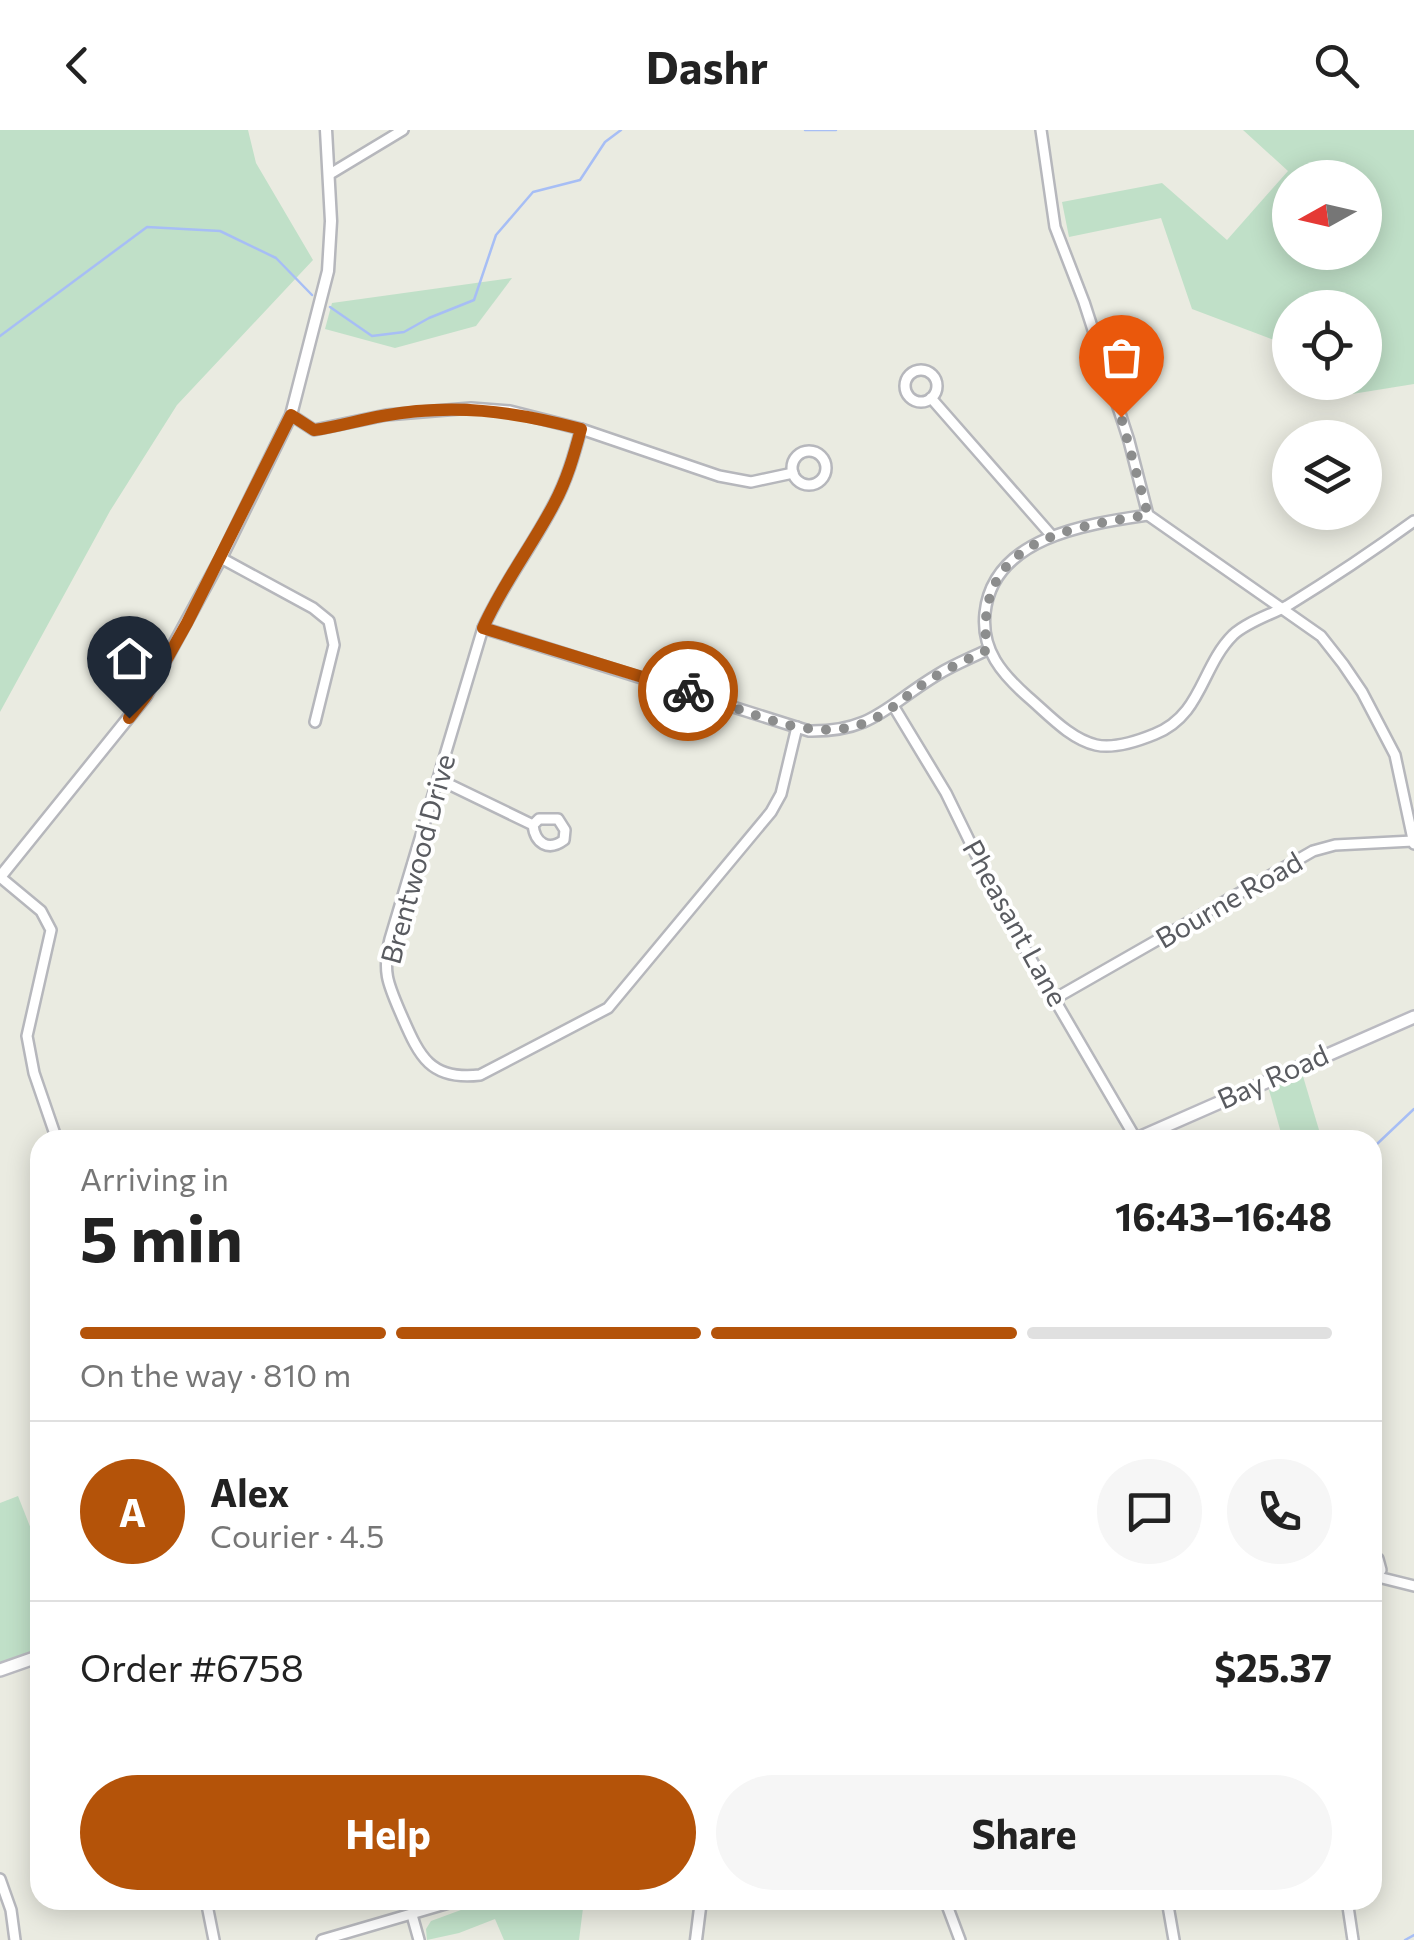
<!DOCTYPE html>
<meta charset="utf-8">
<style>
:root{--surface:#fff;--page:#f6f6f6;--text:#222;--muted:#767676;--line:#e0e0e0;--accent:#b45309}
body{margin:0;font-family:Commissioner,sans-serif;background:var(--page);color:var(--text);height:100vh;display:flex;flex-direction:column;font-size:38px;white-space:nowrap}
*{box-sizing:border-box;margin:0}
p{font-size:32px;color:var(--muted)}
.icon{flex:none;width:55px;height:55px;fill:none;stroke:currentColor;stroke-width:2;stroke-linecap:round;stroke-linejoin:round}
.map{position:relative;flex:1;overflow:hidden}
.sheet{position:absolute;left:30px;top:1000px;width:1352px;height:780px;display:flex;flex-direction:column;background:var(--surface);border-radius:30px;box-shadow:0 5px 25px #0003}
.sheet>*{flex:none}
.needle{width:65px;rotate:262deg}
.buttons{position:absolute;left:1272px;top:30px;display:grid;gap:20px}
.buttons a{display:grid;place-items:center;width:110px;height:110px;border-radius:50%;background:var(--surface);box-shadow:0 5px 25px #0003;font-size:50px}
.pin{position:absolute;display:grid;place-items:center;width:85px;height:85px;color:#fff;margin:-102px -42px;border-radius:50% 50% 50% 0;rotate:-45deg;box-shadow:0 0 10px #0007}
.pin .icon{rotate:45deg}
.courier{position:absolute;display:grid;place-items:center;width:100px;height:100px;margin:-50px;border:8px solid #b45309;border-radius:50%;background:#fff;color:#222;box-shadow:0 2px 12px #0007}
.head em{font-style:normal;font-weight:700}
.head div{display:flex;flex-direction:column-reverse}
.head{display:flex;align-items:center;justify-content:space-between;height:170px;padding:0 50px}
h1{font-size:65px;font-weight:700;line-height:75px}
.bar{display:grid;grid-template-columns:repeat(4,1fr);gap:15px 10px;align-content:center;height:120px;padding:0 50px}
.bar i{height:12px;border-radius:8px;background:var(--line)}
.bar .on{background:var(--accent)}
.bar p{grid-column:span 4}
.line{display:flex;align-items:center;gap:25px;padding:0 50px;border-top:2px solid var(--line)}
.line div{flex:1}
.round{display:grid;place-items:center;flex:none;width:105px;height:105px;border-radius:52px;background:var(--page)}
.primary-button{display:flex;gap:20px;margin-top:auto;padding:20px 50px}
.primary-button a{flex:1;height:115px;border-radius:60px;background:var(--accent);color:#fff;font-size:40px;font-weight:700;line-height:115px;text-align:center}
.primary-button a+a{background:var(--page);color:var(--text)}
header{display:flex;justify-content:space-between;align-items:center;height:130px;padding:0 50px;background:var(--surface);font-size:45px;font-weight:700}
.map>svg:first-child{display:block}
</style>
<header><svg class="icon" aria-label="back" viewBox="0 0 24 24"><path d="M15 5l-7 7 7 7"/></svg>Dashr<svg class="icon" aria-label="search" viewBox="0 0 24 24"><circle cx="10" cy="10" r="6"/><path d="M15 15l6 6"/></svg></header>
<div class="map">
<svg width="1414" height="1810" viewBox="0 0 1414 1810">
<rect width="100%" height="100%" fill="#eaebe1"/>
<!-- green -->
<g fill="#c0e0c8" fill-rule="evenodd">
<polygon points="0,0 248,0 256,33 313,130 177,275 110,381 0,582"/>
<path d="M1243,0H1414V254L1346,265L1343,253L1365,252V178H1290V216L1192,179L1161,88L1069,107L1062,72L1162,53L1227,110L1288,41ZM1290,48H1365V122H1290Z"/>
<polygon points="512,148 476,196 395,218 325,199 332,173"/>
<polygon points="1302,943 1322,1010 1283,1010 1269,960"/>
<polygon points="18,1366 40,1422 40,1518 0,1533 0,1373"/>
<polygon points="488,1770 584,1770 579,1810 504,1810 495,1789 459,1803 427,1810 426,1799 431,1791"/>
</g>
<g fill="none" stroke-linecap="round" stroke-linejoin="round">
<!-- stream -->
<g stroke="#a7bef5" stroke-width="2.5">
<polyline points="805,0 836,0"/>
<polyline points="330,177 372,206 404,202 429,188 474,170 496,105 533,62 580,50 605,12 621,0"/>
<polyline points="0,206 147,97 220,101 276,128 312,165"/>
<polyline points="1372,1031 1377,1014 1414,979"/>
<polyline points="1405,1810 1414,1805"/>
</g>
<defs>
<g id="minor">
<polyline points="1041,0 1055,97 1084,172 1129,311 1148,385 1321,506 1343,534 1362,562 1395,625 1414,714"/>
<polyline points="330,44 403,0"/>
<circle cx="921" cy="256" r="16"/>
<polyline points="931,268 1052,406"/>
<polyline points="291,285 314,300 386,285 471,278 510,281 581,299 719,346 751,352 793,343"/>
<path d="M581,299C574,325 567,350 554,374C532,417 504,452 483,498L390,809C382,842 388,854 401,884C419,925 429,951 480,945L608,878L771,682L781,664L797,597"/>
<circle cx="809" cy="338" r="17"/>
<path d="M1148,385C1087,394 993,407 985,483C981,520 1002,544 1028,567C1048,584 1070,609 1096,615C1114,619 1138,611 1155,604C1202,585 1201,537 1233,505C1247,492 1270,485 1287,476C1331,449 1373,421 1414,391"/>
<polyline points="221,428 313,478 329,491 334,515 315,592"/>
<path d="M483,498L809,601C873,602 887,575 937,545C953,535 971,528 987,520"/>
<polyline points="894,577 946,663 1007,788 1136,1009"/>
<path d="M438,649L533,695L539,689H558L565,700L564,710C548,722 535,713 533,695"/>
<polyline points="0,747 41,781 51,800 27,906 34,943 57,1010"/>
<polyline points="1056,868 1313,721 1335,715 1413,711"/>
<polyline points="1372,1424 1378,1429 1381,1440 1372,1452"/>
<polyline points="1378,1447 1414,1456"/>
<polyline points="0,1749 11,1780 15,1810"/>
<polyline points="206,1770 214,1810"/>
<polyline points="945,1770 960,1810"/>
<polyline points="1167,1770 1174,1810"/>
<polyline points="1347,1770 1353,1810"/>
<polyline points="412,1785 419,1810"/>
<polyline points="322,1810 459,1770"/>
</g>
<g id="tertiary">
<polyline points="0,747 146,566 221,428 291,285 328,141 331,91 326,0"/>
<polyline points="696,1810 701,1770"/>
</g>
<g id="secondary">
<polyline points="1134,1010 1414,887"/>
<polyline points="0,1540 40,1526"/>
</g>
</defs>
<!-- minor casing -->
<use href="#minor" stroke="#b6b7bc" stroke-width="14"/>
<!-- tertiary casing -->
<use href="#tertiary" stroke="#b6b7bc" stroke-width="15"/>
<!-- secondary casing -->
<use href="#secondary" stroke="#babac1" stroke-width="16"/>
<!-- minor -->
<use href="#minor" stroke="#fff" stroke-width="9"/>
<!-- tertiary -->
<use href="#tertiary" stroke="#fff" stroke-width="10"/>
<!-- secondary -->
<use href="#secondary" stroke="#fff" stroke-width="11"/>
</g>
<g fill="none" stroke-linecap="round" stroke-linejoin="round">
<!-- done -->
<path stroke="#8c8d8d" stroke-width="10" stroke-dasharray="0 18" d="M688,561C750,580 819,622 881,585C895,577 906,566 919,557C940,542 964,531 987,520C973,412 1063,398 1148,385L1121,287"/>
<!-- route -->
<path stroke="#b45309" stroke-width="12" d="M129,588L146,566L187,493L291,285L314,300C337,297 359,290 382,286C453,273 512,281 581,299C574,325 567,350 554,374C532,416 503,453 483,498L688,561"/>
</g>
<g text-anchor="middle" stroke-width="8" stroke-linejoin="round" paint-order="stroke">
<!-- street labels -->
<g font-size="28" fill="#595b60" stroke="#fff">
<text transform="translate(418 729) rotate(-75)" y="10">Brentwood Drive</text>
<text transform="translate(1229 770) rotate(-30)" y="10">Bourne Road</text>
<text transform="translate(1015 793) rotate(61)" y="10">Pheasant Lane</text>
<text transform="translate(1273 947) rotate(-24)" y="10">Bay Road</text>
</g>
</g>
</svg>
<div class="buttons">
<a><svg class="needle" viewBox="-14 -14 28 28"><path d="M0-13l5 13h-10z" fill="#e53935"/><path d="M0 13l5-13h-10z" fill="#767676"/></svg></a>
<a><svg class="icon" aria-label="locate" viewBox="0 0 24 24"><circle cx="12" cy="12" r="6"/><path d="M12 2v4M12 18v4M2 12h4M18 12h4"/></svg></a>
<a><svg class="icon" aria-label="layers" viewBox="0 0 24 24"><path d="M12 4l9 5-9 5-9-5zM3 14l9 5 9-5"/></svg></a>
</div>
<div class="pin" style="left:1121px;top:287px;background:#ea580c"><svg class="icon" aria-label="bag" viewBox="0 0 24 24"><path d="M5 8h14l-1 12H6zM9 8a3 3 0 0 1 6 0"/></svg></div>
<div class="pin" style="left:129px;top:588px;background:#1f2937"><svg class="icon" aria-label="home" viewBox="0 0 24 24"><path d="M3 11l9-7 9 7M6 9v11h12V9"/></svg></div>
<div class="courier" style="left:688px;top:561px"><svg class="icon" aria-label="bike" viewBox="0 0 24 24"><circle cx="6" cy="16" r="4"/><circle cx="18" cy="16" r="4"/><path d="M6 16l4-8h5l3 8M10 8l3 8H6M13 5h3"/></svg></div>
<section class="sheet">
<div class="head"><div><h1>5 min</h1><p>Arriving in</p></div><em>16:43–16:48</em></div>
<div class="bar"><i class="on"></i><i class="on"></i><i class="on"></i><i></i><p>On the way · 810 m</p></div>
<div class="line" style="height:180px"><b class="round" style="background:var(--accent);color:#fff">A</b><div><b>Alex</b><p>Courier · 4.5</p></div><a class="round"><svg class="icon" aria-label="chat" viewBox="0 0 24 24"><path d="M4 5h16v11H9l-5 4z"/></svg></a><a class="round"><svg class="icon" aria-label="phone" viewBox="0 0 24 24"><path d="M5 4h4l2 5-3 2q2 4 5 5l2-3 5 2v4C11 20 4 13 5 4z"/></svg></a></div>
<div class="line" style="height:130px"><div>Order #6758</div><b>$25.37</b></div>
<div class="primary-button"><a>Help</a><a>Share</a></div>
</section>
</div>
